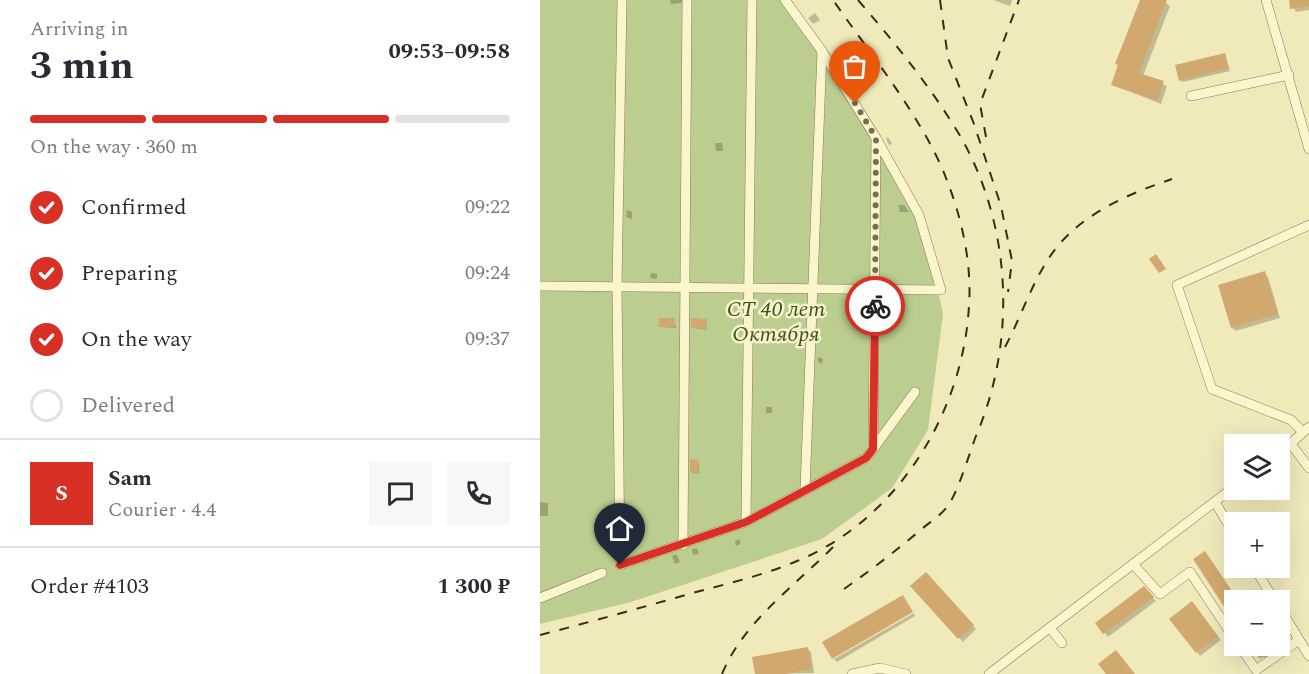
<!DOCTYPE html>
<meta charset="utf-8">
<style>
:root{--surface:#fff;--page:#f7f7f7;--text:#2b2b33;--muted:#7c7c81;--line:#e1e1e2;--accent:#d93025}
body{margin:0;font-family:Spectral,serif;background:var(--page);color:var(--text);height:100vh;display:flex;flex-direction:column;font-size:22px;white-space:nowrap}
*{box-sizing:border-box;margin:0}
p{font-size:20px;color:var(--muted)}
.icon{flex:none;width:33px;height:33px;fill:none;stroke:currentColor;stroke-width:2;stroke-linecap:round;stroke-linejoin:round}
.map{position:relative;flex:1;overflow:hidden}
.side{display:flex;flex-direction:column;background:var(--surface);width:540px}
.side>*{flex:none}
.buttons{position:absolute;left:684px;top:434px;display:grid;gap:12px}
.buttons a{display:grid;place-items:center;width:66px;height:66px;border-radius:0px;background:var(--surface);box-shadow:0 6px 24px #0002;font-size:30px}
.pin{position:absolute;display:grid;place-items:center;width:51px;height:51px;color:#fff;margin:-62px -26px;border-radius:50% 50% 50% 0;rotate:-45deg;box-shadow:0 0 6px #0007}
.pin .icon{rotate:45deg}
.courier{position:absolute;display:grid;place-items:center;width:60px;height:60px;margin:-30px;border:4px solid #d93025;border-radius:50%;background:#fff;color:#222;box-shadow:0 2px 8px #0007}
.head em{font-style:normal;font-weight:700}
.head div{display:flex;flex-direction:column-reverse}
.head{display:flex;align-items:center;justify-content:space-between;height:102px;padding:0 30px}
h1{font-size:39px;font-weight:700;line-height:45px}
.bar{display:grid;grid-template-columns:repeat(4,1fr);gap:9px 6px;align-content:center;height:72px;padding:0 30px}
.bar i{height:8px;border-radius:4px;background:var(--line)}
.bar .selected{background:var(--accent)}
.bar p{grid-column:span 4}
.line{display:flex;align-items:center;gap:15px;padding:0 30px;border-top:2px solid var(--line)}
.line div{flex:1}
.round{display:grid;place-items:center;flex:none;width:63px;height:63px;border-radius:0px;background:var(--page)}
ol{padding:0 30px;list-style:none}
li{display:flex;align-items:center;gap:18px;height:66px}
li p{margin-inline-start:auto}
li .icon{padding:6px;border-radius:50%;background:var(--accent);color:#fff;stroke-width:4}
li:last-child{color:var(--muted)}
li i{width:33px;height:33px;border:3px solid var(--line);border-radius:50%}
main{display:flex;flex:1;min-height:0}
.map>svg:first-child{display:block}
</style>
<main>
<section class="side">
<div class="head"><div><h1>3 min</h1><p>Arriving in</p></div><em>09:53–09:58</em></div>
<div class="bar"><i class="selected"></i><i class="selected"></i><i class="selected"></i><i></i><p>On the way · 360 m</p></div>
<ol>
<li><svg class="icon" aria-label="check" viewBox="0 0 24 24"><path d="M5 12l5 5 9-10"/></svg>Confirmed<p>09:22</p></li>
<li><svg class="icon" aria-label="check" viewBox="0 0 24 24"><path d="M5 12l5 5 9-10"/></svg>Preparing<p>09:24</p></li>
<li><svg class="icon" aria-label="check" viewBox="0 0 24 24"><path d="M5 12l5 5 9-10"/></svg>On the way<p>09:37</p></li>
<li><i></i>Delivered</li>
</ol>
<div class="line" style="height:108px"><b class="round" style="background:var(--accent);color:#fff">S</b><div><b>Sam</b><p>Courier · 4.4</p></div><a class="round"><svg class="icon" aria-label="chat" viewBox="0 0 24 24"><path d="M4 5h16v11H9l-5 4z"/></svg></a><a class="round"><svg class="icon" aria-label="phone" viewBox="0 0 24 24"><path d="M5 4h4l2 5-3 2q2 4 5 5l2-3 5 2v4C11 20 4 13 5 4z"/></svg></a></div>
<div class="line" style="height:78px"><div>Order #4103</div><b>1 300 ₽</b></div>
</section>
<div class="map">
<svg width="769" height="674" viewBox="0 0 769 674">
<rect width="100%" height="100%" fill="#f0eabb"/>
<!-- green -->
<polygon fill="#bcce8f" points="0,0 248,0 382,215 403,314 388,430 352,488 282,539 91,602 0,624"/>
<!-- shadow -->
<g fill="#0003">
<polygon points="130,0 143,0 142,3 131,4"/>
<polygon points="453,0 472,0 470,6"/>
<polygon points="602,0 622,0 630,6 603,76 627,86 621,104 572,84"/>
<polygon points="750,0 769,0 769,10 756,12"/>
<polygon points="275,13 280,20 273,24 268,18"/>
<polygon points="684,54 690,71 643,82 640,80"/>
<polygon points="348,137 352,144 349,145 346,139"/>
<polygon points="175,143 182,143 183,151 176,151"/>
<polygon points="358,205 364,205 369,212 360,212"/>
<polygon points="87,210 92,212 92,219 86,217"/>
<polygon points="111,273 117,274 117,279 110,278"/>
<polygon points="724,273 728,277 740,318 696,331 692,328"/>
<polygon points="134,319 136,328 120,327"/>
<polygon points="166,321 167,330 153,328"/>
<polygon points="278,357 283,359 282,364 278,362"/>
<rect x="226" y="407" width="6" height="6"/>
<polygon points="159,461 159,474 153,473 152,472"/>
<polygon points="0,502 8,503 8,516 0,516"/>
<polygon points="199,539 201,544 196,546 195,541"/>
<polygon points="157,548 159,554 153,555 152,549"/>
<polygon points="665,552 698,600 694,600 694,617 655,559"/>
<polygon points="136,554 140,562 135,564 132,556"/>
<polygon points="386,574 436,629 423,642 372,586"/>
<polygon points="604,588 616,601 568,637 557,623"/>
<polygon points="655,607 681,640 660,656 657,652"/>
<polygon points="374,613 375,616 297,662 294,659"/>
<polygon points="714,645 728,645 735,655 726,661"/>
<polygon points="267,648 271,652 274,673 217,674"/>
</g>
<!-- building -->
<g fill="#d1a96e">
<polygon points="600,0 627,0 599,73 624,81 617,101 571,85 578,65 575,64"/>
<polygon points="749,0 769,0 769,6 750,9"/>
<polygon points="685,53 689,68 639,81 635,65"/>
<polygon points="616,254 626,269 619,273 609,259"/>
<polygon points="725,271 738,314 691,328 678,285"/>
<polygon points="119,318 135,318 135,327 118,327"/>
<polygon points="151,318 167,319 166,329 151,328"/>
<polygon points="150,459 159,460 158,473 150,472"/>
<polygon points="665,551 698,600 694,600 694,622 653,559"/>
<polygon points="386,572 434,625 418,639 370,586"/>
<polygon points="604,586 614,597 563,634 555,623"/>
<polygon points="363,595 373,612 292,659 282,642"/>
<polygon points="652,601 678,636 656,653 629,619"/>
<polygon points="710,645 728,645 732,651 720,659"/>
<polygon points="268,647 272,669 245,674 215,674 212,657"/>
<polygon points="576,650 595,674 566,674 558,664"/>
</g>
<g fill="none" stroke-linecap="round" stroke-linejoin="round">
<defs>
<g id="minor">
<polyline points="82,0 77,286 80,565 206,522 326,458 333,449 336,138"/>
<polyline points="726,0 769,149"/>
<polyline points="651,96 749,75"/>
<polyline points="0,286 401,290 379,215 336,138 282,51 245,0"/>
<polyline points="763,432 751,420 672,389 637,285 769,225"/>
<polyline points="751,444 769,468"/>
<polyline points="333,449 375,392"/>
<polyline points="740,453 769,427"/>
<polyline points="265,489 282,51"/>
<polyline points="675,502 694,534"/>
<polyline points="206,522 212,0"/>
<polyline points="143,545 147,0"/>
<polyline points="593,564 620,594 650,572 694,638"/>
<polyline points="714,567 734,600"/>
<polyline points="0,598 62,573"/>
<polyline points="740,608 769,656"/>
<polyline points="510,628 522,643"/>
<polyline points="699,645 716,670 759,640"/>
<polyline points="312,674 340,668 366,674"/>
<polyline points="449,674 694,487"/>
</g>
</defs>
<!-- minor casing -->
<use href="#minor" stroke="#887954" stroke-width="10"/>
<!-- minor -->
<use href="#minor" stroke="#fbf5ce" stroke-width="9"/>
<!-- rail -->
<g stroke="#362d1a" stroke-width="2" stroke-dasharray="10 10" stroke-linecap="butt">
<polyline points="400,0 408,58 434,124 461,206 472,261 468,292"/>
<polyline points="446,137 440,104 479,0"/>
<path d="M465,347C480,319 490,288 507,261C534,217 585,195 632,179"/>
<path d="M304,589C331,570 357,550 383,528C390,522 401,515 407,507C418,493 429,454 436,436C477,340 472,225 419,134C390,86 355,43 318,0"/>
<path d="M0,635C50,622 100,608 149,594C185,584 222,576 257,561C357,520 423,413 429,306C432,264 422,218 406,178C384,120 329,52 293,0"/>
<path d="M182,674C204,621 255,586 294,546"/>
</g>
</g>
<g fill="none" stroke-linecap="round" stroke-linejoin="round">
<!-- done -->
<polyline stroke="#776f52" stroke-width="6" stroke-dasharray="0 10.8" points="315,103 336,138 335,306"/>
<!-- route -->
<polyline stroke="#d93025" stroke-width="8" points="80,565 206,522 326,458 333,449 335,306"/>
</g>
<g text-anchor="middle" stroke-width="5" stroke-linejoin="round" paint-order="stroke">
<!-- park labels -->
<g font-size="22" font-style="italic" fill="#3d541f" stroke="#f7f2cb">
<text x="236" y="316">СТ 40 лет<tspan x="236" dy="25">Октября</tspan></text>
</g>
</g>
</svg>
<div class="buttons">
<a><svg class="icon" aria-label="layers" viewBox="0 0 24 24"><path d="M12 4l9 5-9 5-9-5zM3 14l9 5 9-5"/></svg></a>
<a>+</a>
<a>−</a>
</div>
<div class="pin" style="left:315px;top:103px;background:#ea580c"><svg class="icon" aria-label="bag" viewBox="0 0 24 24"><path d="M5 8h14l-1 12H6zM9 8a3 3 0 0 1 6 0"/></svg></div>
<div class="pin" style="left:80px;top:565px;background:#1f2937"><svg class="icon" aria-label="home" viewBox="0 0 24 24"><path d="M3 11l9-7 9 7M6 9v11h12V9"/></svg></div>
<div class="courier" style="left:335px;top:306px"><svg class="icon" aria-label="bike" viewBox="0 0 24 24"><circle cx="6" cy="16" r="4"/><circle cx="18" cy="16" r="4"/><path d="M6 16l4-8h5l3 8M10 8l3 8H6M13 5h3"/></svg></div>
</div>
</main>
